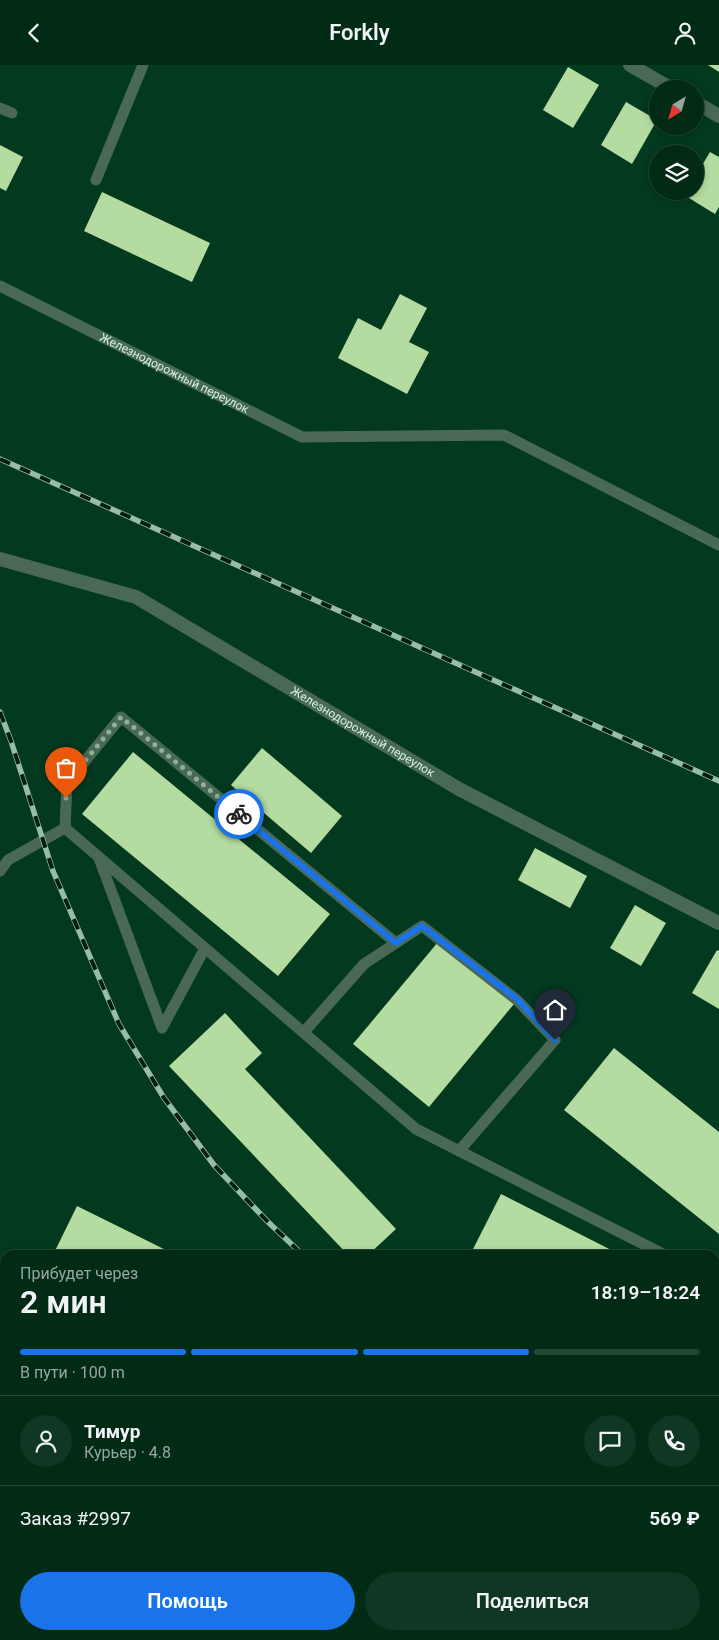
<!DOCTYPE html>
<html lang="ru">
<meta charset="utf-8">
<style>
:root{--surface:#022b16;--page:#103723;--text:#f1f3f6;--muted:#96a7a1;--line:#234735;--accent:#1a73e8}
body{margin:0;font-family:Roboto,sans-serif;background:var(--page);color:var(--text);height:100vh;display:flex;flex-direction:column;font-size:19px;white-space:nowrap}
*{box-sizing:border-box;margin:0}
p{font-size:16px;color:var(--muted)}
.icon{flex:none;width:28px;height:28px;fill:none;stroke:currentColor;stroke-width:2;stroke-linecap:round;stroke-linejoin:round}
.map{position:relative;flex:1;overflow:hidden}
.details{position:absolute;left:0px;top:1185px;width:720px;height:390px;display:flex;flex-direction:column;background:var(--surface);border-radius:15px 15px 0 0;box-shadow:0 2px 8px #0003,0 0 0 1px var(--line)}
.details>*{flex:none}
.needle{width:32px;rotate:217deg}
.fabs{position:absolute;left:649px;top:15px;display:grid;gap:10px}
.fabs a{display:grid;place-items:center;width:55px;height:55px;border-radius:50%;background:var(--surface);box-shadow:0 2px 8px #0003,0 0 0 1px var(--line);font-size:25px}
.pin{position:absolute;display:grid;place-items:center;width:42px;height:42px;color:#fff;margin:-51px -21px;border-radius:50% 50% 50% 0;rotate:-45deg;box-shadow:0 0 5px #0007}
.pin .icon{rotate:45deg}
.courier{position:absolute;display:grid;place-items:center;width:50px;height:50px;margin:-25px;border:4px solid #1a73e8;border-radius:50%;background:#fff;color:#222;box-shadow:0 1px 6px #0007}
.headline em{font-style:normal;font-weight:600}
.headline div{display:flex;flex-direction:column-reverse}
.headline{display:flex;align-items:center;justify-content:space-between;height:85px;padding:0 20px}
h1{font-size:32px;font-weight:600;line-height:38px}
.bar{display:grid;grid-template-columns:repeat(4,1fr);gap:8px 5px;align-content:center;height:60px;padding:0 20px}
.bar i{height:6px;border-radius:4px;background:var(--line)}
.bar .selected{background:var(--accent)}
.bar p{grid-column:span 4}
.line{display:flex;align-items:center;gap:12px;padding:0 20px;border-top:1px solid var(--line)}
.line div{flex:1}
.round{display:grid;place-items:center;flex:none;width:52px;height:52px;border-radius:26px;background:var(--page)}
.button{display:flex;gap:10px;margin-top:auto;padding:10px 20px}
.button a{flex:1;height:58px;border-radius:30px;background:var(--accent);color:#fff;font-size:20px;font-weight:600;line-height:58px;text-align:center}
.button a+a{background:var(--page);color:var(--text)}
header{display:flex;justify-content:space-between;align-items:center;height:65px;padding:0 20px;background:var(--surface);font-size:22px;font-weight:600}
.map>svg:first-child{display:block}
</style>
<header><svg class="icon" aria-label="back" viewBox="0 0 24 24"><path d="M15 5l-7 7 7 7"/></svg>Forkly<svg class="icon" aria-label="person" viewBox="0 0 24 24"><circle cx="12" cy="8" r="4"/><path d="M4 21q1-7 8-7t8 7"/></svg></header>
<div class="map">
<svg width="719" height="1575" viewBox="0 0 719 1575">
<rect width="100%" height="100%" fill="#03391e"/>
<!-- building -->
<g fill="#b4dba0">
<polygon points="708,0 719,0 719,7"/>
<polygon points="568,2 599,20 573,63 543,45"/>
<polygon points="626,37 657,55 632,99 601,80"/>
<polygon points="0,80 23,92 6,126 0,123"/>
<polygon points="710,87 719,92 719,142 715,149 684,130 687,126 695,126 695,112"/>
<polygon points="102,127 210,178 192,217 84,166"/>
<polygon points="400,229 427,243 409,277 429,287 407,329 338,293 358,253 381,265"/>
<polygon points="262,683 342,751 311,788 231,720"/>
<polygon points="133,687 330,849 278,911 82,749"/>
<polygon points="535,783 587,811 570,843 518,815"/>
<polygon points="635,840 666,858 641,901 610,883"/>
<polygon points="438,877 514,939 429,1042 353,979"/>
<polygon points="717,885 719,886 719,944 692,928"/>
<polygon points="225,948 262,988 245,1004 396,1164 368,1190 348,1190 169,1001"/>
<polygon points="614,983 719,1067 719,1169 564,1045"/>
<polygon points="501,1129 621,1190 470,1190"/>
<polygon points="77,1141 176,1190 53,1190"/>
<polygon points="715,1238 719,1240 719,1327 715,1325"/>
<polygon points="715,1544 719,1546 719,1575 604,1575 594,1570 715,1570"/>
</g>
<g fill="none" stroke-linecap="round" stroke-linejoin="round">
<!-- service -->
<g stroke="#4a6955" stroke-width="11">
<polyline points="0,43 12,48"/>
<polyline points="96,115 143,0"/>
<path id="s1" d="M0,221L302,372L504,370L719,480"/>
<polyline points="65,763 67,718 121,652 396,878"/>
<polyline points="99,793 162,963 205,883"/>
<polyline points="0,806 8,795 65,763 416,1064 665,1190"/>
<polyline points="304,967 364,899 422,861 517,935 555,975 459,1086"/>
<polyline points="0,1214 5,1216"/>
<polyline points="715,1215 719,1217"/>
<polyline points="0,1486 5,1489"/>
<polyline points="715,1517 719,1519"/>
<polyline points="167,1570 177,1575"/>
</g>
<!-- minor -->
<g stroke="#4a6955" stroke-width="14">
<polyline points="630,0 672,24"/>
<polyline points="695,37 719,51"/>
<path id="s2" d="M0,494L136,532L459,724L719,858"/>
</g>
<defs>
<g id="rail">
<polyline points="0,394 719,716"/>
<polyline points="0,647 11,676 53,806 119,959 164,1033 214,1100 267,1156 303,1190"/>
<polyline points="715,1430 719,1432"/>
</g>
</defs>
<!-- rail casing -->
<use href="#rail" stroke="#97bda6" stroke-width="5.5"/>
<!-- rail -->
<use href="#rail" stroke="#031d0e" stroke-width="4" stroke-dasharray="11" stroke-linecap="butt"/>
</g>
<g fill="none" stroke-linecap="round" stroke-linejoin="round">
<!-- done -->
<polyline stroke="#8bb39b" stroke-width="5" stroke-dasharray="0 9" points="66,733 67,718 121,652 239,749"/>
<!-- route -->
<polyline stroke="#1a73e8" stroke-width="6" points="239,749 396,878 422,861 517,934 555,975"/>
</g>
<g text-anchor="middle" stroke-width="5" stroke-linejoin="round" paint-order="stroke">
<!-- street labels -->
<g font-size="12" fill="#d4f4de" stroke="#031d0e">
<text dy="4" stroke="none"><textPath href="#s1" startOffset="195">Железнодорожный переулок</textPath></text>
<text dy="4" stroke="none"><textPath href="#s2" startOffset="405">Железнодорожный переулок</textPath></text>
</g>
</g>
</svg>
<div class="fabs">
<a><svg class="needle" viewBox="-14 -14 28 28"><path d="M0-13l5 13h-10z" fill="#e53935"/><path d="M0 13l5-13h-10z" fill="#96a7a1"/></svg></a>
<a><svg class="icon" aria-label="layers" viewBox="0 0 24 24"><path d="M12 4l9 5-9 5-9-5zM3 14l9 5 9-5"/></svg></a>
</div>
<div class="pin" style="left:66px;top:733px;background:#ea580c"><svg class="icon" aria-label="bag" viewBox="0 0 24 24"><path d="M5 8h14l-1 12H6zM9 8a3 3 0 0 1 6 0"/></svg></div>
<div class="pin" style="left:555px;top:975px;background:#1f2937"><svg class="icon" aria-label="home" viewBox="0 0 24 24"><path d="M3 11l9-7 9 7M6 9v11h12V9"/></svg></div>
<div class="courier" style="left:239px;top:749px"><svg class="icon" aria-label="bike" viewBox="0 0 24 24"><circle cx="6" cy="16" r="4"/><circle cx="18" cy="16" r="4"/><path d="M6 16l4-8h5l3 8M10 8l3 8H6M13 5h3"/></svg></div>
<section class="details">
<div class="headline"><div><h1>2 мин</h1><p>Прибудет через</p></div><em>18:19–18:24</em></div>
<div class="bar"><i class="selected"></i><i class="selected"></i><i class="selected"></i><i></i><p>В пути · 100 m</p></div>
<div class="line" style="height:90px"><a class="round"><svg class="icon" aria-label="person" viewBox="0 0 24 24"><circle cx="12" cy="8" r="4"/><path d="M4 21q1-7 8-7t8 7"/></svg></a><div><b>Тимур</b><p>Курьер · 4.8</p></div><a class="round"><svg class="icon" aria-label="chat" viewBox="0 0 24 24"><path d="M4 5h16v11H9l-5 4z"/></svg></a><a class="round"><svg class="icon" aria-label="phone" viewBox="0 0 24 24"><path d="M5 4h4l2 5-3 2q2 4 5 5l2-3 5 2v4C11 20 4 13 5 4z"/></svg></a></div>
<div class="line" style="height:65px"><div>Заказ #2997</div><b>569 ₽</b></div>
<div class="button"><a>Помощь</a><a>Поделиться</a></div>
</section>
</div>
